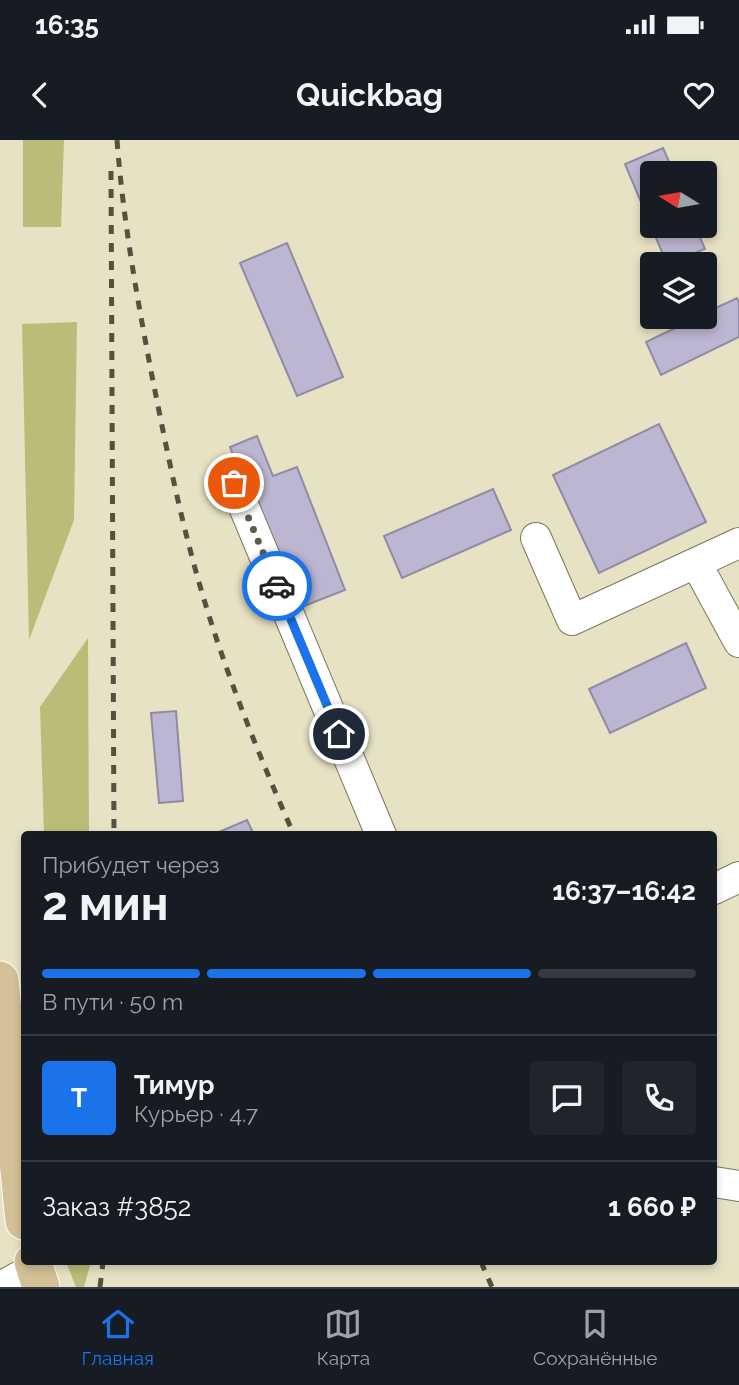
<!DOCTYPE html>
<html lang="ru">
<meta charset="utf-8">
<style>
:root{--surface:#171b24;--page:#20242c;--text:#f1f3f6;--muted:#9ea1a6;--line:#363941;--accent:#1a73e8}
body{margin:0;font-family:Raleway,sans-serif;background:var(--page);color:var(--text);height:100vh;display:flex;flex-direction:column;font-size:26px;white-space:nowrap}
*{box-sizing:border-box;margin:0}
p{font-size:23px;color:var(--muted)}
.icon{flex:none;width:38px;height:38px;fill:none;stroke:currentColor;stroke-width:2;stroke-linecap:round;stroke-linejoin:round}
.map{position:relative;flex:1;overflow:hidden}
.side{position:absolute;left:21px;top:691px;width:696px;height:434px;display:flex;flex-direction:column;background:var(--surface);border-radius:7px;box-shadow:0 4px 10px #0003}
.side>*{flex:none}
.needle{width:46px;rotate:281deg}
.controls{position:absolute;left:640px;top:21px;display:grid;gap:14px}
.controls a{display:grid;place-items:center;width:77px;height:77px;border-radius:7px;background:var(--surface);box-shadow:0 4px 10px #0003;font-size:35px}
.pin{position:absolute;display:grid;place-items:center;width:60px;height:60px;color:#fff;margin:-30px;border:4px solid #fff;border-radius:50%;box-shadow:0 2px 7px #0007}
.courier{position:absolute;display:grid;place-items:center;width:70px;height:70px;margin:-35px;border:5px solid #1a73e8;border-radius:50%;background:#fff;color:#222;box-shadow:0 2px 9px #0007}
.head em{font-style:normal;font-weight:700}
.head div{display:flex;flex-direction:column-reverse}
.head{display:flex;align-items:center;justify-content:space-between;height:119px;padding:0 21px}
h1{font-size:46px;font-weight:700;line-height:52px}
.bar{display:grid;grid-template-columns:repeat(4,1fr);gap:10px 7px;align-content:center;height:84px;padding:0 21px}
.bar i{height:9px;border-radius:5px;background:var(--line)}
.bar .selected{background:var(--accent)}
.bar p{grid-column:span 4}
.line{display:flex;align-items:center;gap:18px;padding:0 21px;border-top:2px solid var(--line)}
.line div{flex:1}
.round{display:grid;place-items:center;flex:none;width:74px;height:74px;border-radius:7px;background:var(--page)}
.status{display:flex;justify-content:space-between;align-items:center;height:49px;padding:0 35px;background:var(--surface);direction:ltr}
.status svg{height:19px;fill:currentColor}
header{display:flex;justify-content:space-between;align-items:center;height:91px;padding:0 21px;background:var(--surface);font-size:32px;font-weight:700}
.tab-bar{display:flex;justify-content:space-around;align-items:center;height:98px;border-top:2px solid var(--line);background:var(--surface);font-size:19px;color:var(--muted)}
.tab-bar a{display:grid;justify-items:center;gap:4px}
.tab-bar .selected{color:var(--accent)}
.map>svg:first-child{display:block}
</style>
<div class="status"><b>16:35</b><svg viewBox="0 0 49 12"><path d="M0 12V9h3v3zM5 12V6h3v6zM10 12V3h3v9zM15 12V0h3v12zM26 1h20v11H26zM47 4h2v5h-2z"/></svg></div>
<header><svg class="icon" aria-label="back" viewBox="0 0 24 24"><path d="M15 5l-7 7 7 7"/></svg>Quickbag<svg class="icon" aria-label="heart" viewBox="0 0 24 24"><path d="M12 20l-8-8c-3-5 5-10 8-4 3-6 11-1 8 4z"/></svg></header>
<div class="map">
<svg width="739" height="1147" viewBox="0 0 739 1147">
<rect width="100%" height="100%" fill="#e8e2c5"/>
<!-- green -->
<g fill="#b9bd77">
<polygon points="23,0 64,0 61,87 23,87"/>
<polygon points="77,182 74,380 29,500 22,184"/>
<polygon points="88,498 89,695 44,695 40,567"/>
<polygon points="66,1122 91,1122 84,1147 76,1147"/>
</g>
<!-- building -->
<g fill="#bcb6d2" stroke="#908aa5" stroke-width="2">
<polygon points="663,8 674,33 653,33 653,86 695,86 705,109 667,124 625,24"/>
<polygon points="287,103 343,237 297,256 240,123"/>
<polygon points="737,158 739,163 739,197 661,235 646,202 698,177 705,177 705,173"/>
<polygon points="659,284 706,382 599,433 553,335"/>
<polygon points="257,296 273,336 297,327 345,450 294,470 230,307"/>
<polygon points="493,349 511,390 402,438 384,396"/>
<polygon points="686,503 706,548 610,593 589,549"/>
<polygon points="176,571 183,661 159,663 151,573"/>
<polygon points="247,680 254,695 212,695"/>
</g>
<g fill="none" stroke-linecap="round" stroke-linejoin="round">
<defs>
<g id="minor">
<polyline points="234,343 381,695"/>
<polyline points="536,398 572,480 739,403"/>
<polyline points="696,423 739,502"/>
<polyline points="714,749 739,737"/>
<polyline points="714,1042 739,1046"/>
<polyline points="0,1147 35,1128"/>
</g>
<g id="major">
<polyline points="0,840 24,1081"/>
<polyline points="33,1122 41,1147"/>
</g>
</defs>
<!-- minor casing -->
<use href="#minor" stroke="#7b755b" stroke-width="32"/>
<!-- major casing -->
<use href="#major" stroke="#fff" stroke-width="39"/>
<!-- minor -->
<use href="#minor" stroke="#fff" stroke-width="30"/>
<!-- major -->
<use href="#major" stroke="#d5c198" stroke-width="37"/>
<!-- rail -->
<g stroke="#545141" stroke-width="5" stroke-dasharray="9 9" stroke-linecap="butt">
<path d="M117,0C123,79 137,158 152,236C164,296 176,357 192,417C217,512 254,604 294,695"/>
<polyline points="111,31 114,695"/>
<polyline points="481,1122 492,1147"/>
<polyline points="100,1147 103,1122"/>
</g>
</g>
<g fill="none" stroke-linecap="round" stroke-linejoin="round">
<!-- done -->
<polyline stroke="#605c4b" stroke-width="7" stroke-dasharray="0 12.6" points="234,343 277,446"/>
<!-- route -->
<polyline stroke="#1a73e8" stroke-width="9" points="277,446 339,594"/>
</g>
</svg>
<div class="controls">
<a><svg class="needle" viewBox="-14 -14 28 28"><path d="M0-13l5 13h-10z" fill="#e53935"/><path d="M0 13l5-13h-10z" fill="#9ea1a6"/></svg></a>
<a><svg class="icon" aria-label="layers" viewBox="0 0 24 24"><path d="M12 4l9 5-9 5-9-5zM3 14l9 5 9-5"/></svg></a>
</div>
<div class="pin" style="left:234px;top:343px;background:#ea580c"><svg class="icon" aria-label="bag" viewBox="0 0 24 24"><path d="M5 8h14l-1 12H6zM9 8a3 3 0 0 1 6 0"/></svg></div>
<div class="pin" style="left:339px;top:594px;background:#1f2937"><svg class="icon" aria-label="home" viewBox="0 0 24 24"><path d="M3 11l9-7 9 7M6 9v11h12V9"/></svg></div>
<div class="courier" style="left:277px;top:446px"><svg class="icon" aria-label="car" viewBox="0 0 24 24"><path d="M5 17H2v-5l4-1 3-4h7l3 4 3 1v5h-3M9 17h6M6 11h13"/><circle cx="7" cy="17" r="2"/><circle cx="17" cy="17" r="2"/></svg></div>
<section class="side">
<div class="head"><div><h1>2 мин</h1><p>Прибудет через</p></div><em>16:37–16:42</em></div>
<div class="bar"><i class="selected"></i><i class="selected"></i><i class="selected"></i><i></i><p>В пути · 50 m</p></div>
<div class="line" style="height:126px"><b class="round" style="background:var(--accent);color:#fff">Т</b><div><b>Тимур</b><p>Курьер · 4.7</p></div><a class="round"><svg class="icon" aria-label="chat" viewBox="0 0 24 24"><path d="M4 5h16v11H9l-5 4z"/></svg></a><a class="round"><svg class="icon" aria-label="phone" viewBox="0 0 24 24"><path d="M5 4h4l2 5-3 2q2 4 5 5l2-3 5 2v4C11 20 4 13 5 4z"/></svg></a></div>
<div class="line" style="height:91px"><div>Заказ #3852</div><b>1 660 ₽</b></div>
</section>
</div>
<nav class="tab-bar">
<a class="selected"><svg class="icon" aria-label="home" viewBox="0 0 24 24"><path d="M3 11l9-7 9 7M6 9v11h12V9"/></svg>Главная</a>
<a><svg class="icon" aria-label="map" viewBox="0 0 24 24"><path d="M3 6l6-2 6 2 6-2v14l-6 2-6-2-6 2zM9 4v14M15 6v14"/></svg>Карта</a>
<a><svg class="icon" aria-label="saved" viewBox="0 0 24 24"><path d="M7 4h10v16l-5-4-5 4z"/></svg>Сохранённые</a>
</nav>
